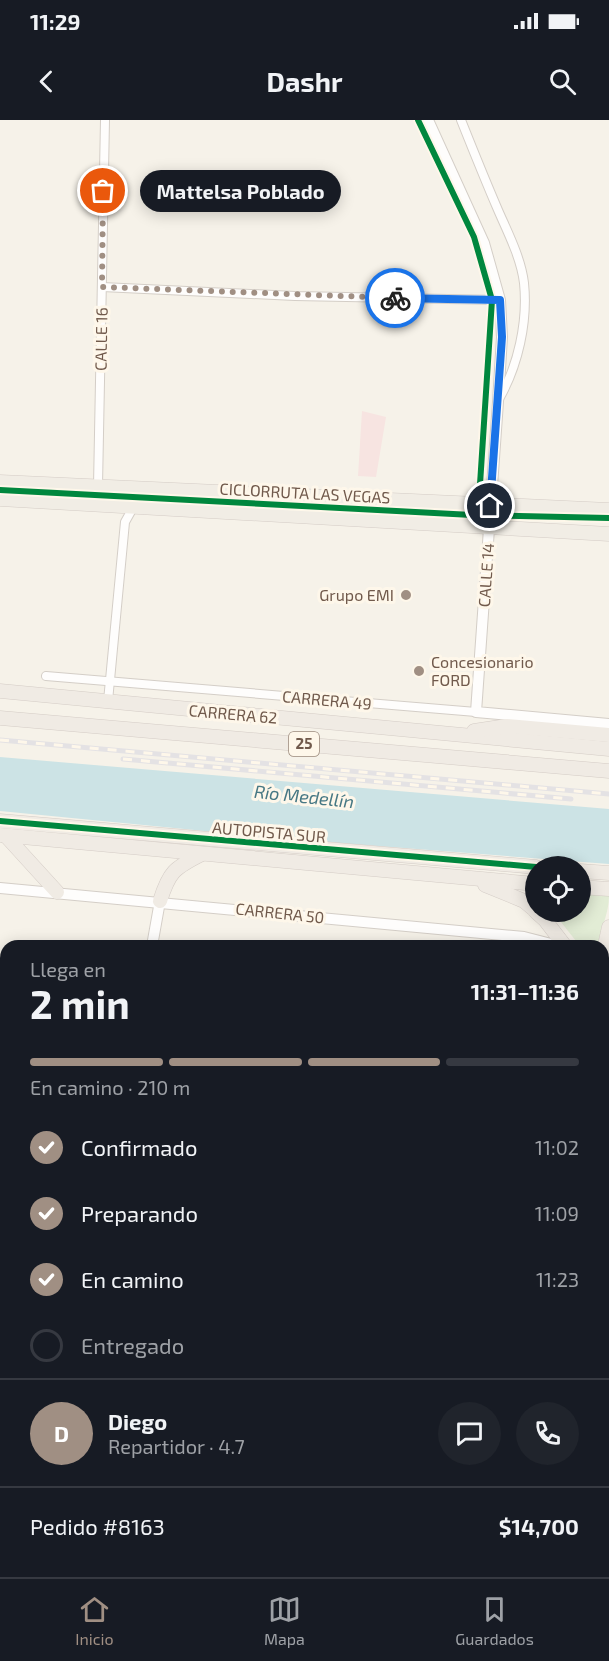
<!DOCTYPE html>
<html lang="es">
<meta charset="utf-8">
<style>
:root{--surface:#171b24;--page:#20242c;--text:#f1f3f6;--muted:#9ea1a6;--line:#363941;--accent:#a08f83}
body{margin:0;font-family:"Exo 2",sans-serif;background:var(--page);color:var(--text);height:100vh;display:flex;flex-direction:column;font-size:22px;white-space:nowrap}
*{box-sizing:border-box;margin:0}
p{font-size:20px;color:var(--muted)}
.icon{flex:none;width:33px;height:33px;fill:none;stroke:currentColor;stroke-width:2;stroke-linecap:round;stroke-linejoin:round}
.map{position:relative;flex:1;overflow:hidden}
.panel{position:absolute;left:0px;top:820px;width:609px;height:638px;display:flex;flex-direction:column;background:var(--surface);border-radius:18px 18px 0 0;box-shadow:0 3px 15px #0003}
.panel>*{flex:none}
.controls{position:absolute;left:525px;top:736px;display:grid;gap:12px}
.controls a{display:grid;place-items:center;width:66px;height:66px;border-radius:50%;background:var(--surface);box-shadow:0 3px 15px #0003;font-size:30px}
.pin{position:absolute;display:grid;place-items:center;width:51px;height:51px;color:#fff;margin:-26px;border:3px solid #fff;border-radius:50%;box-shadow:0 2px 6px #0007}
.courier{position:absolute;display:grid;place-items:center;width:60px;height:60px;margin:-30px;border:4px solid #1a73e8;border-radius:50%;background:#fff;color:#222;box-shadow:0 2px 8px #0007}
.bubble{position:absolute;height:42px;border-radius:21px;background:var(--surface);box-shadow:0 3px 15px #0003;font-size:20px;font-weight:700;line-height:42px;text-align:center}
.overview em{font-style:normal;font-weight:700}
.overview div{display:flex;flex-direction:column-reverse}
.overview{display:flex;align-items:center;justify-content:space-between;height:102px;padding:0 30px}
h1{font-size:39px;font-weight:700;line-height:45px}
.bar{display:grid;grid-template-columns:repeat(4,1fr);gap:9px 6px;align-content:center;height:72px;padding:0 30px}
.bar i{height:8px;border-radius:4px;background:var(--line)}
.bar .selected{background:var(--accent)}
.bar p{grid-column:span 4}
.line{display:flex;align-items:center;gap:15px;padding:0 30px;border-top:2px solid var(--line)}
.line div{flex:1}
.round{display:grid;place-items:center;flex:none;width:63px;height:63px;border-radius:32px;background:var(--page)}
ol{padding:0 30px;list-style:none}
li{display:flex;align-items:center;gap:18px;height:66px}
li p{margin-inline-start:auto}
li .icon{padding:6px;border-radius:50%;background:var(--accent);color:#fff;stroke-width:4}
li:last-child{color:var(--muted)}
li i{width:33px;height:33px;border:3px solid var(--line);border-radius:50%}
.status{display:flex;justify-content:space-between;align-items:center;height:42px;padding:0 30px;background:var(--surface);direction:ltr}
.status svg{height:16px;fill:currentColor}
header{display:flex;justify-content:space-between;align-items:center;height:78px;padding:0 30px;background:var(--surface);font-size:27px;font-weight:700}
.menu{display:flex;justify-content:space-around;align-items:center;height:84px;border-top:2px solid var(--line);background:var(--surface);font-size:16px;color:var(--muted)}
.menu a{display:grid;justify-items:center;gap:3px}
.menu .selected{color:var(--accent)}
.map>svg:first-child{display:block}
</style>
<div class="status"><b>11:29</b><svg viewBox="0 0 49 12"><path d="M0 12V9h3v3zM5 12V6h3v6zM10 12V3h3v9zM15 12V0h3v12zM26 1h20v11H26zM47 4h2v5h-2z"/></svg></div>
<header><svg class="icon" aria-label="back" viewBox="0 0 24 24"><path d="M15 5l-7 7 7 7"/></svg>Dashr<svg class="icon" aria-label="search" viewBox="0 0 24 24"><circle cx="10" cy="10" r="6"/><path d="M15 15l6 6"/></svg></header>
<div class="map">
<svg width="609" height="1457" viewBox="0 0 609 1457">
<rect width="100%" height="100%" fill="#f6f2e9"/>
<!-- medical -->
<polygon fill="#f7e4e1" points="362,291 386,297 376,357 358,356"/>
<!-- green -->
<path fill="#e2ecd5" d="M581,774L609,776C609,794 600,809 598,826H580L553,792H580Z"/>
<!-- water -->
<polygon fill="#cce3e5" points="0,637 609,689 609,744 288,719 0,691"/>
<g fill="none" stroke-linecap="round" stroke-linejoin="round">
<defs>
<g id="minor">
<path d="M461,0C473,30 485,60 498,90C508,113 521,138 524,163C528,202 518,246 499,279"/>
<polyline points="102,167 295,176 500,180"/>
<polyline points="98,366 105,0"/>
<polyline points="46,556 476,592"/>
<polyline points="108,581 125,402 134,386"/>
<polyline points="0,921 6,922"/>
<polyline points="0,1332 6,1333"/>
<polyline points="473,1452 481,1457"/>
<polyline points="261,1457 262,1452"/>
</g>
<g id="tertiary">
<polyline points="428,0 484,123 500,180 502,217 498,282 476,592 609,604"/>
<polyline points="0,768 524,817 559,826"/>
<polyline points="152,826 160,781"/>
<polyline points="0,1171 6,1172"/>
<polyline points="603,1402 609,1403"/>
<polyline points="39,1457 39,1452"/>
<polyline points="49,1457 50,1452"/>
</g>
<g id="secondary">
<polyline points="603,1199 609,1179"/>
<polyline points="603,1253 609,1234"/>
<polyline points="603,1315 609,1324"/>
<polyline points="490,1457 492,1452"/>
<polyline points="506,1457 509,1452"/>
</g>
<g id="primary">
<polyline points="0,362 609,390"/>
<polyline points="0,379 609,414"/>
<polyline points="0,1187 6,1188"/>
<polyline points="0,1210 6,1215"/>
<polyline points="603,1363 609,1366"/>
<polyline points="603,1381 609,1384"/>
</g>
<g id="trunk">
<polyline points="0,571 609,629"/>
<polyline points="0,598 609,651"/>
<polyline points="474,611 507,606 609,615"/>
<polyline points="0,701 536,747"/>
<polyline points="0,715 536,764"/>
<polyline points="6,716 57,772"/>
<polyline points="580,751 609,753"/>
<polyline points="485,765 524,781 536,791"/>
<polyline points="580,767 609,769"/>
<path d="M160,781C169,752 174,748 202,734"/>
<polyline points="536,792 545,800 565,826"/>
<polyline points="609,807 604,830 609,853"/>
<polyline points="603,871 609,879"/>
</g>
</defs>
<!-- minor casing -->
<use href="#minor" stroke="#d4cec7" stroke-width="10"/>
<!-- tertiary casing -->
<use href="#tertiary" stroke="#d4cec7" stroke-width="12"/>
<!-- secondary casing -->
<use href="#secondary" stroke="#d4cec6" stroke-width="14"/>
<!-- primary casing -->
<use href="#primary" stroke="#d4ccc6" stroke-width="15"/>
<!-- trunk casing -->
<use href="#trunk" stroke="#d4ccc6" stroke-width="15"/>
<!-- minor -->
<use href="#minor" stroke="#fefdfc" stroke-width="8"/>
<!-- tertiary -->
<use href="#tertiary" stroke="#fefdfc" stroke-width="10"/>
<!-- secondary -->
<use href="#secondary" stroke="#fefdfc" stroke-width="12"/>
<!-- primary -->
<use href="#primary" stroke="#f1ede5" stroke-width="14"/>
<!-- trunk -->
<use href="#trunk" stroke="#f0ebe4" stroke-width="14"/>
<defs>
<g id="rail">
<polyline points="0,620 609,674"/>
<polyline points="123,639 571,679"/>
</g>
</defs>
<!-- rail casing -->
<use href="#rail" stroke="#e4e2e4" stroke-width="5"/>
<!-- rail -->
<use href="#rail" stroke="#fef7ea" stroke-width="3" stroke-dasharray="9" stroke-linecap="butt"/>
<defs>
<g id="cycleway">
<polyline points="418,0 474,117 492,180 478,395"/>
<polyline points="0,370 472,395 609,398"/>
<polyline points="0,701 536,747"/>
</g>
</defs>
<!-- cycleway casing -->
<use href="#cycleway" stroke="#fef7ea" stroke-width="10"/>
<!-- cycleway -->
<use href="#cycleway" stroke="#00873e" stroke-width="6"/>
</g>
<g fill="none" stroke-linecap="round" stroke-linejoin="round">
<!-- done -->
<polyline stroke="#a08f83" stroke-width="6" stroke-dasharray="0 10.8" points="103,71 102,167 395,178"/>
<!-- route -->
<polyline stroke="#1a73e8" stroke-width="8" points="395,178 500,180 502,217 490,386"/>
</g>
<!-- markers -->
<g fill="#a08f83" stroke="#fef7ea" stroke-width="2">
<circle cx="406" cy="475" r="6"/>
<circle cx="419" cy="551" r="6"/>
</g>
<g text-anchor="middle" stroke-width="6" stroke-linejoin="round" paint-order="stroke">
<!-- shield labels -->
<rect fill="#fef7ea" stroke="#9b897b" stroke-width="1.5" x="289" y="612" width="30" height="24" rx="4.5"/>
<g font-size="15" font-weight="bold" fill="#715a4c">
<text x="304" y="629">25</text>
</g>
<!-- street labels -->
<g font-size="16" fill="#715a4c" stroke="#fef7ea">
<text transform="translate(101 219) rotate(-89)" y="6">CALLE 16</text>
<text transform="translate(305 373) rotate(3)" y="6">CICLORRUTA LAS VEGAS</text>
<text transform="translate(486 455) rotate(-86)" y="6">CALLE 14</text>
<text transform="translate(327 580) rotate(5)" y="6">CARRERA 49</text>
<text transform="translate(233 594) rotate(5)" y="6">CARRERA 62</text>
<text transform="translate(269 712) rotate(5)" y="6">AUTOPISTA SUR</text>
<text transform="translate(280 793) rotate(6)" y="6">CARRERA 50</text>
</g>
<!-- poi labels -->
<g font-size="16" fill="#715a4c" stroke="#fef7ea" text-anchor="end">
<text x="394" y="481">Grupo EMI</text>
<text x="431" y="548" text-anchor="start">Concesionario<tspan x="431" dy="18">FORD</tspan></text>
</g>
<!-- water labels -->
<g font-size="18" font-style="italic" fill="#477884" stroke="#fef7ea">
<text transform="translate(304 677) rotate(6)" y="6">Río Medellín</text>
</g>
</g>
</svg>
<div class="controls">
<a><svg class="icon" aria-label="locate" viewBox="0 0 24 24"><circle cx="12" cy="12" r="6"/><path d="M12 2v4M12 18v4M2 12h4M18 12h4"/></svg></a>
</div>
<div class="pin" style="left:103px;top:71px;background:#ea580c"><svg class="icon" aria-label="bag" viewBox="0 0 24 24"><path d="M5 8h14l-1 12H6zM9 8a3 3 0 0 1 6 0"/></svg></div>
<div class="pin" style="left:490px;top:386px;background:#1f2937"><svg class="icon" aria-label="home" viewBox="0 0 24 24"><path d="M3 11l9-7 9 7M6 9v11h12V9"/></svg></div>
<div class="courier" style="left:395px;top:178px"><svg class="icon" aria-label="bike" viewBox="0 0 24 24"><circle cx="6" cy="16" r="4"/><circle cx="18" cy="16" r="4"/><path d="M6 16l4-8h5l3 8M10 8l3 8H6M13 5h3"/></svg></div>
<div class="bubble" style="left:140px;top:50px;width:201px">Mattelsa Poblado</div>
<section class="panel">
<div class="overview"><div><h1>2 min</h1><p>Llega en</p></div><em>11:31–11:36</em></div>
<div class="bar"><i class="selected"></i><i class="selected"></i><i class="selected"></i><i></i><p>En camino · 210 m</p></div>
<ol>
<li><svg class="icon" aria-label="check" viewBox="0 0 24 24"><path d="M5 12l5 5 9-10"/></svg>Confirmado<p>11:02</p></li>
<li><svg class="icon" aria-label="check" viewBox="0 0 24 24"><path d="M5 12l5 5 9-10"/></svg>Preparando<p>11:09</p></li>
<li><svg class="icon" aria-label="check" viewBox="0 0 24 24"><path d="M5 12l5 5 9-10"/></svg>En camino<p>11:23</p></li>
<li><i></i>Entregado</li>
</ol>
<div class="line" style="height:108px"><b class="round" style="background:var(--accent);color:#fff">D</b><div><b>Diego</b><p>Repartidor · 4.7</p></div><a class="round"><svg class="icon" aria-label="chat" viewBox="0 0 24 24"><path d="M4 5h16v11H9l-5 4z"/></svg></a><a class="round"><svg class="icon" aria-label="phone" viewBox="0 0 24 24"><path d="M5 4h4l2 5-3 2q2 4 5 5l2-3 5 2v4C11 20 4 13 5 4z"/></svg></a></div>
<div class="line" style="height:78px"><div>Pedido #8163</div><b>$14,700</b></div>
</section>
</div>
<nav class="menu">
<a class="selected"><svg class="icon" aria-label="home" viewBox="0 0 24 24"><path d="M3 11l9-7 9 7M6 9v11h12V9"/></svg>Inicio</a>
<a><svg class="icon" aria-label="map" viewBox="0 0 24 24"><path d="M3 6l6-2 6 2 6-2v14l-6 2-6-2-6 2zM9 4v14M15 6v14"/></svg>Mapa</a>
<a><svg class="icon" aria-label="saved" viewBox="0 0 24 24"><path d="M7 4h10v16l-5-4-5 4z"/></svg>Guardados</a>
</nav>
